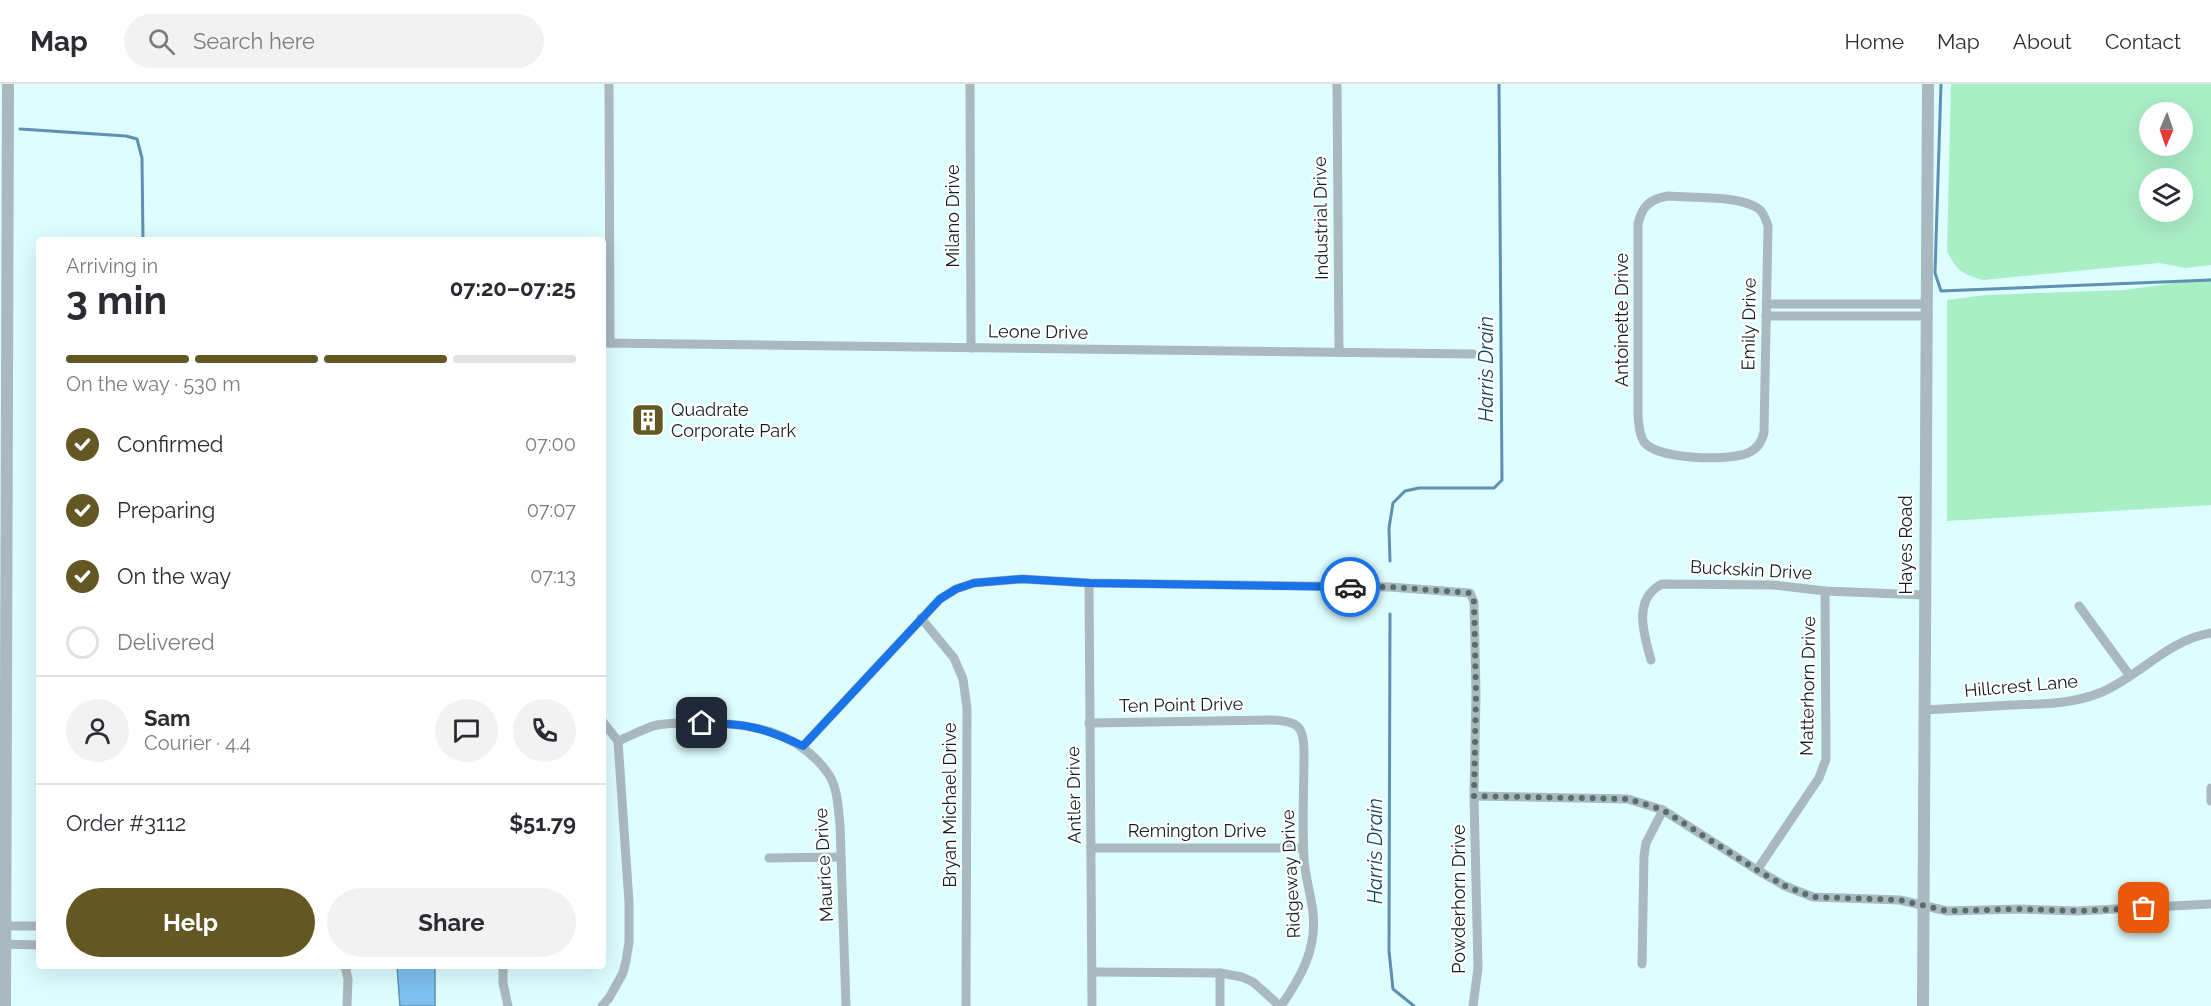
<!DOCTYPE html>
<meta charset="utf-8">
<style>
:root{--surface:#fff;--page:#f2f2f3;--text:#2b2b33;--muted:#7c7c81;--line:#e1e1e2;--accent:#635723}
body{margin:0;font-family:Raleway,sans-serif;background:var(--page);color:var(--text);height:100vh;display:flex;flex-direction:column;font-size:22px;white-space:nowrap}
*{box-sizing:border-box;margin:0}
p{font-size:20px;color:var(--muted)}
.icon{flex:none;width:33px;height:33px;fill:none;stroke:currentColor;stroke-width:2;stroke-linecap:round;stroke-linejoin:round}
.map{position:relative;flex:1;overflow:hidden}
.details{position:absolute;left:36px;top:153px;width:570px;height:732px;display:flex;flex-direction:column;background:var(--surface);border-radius:6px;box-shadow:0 6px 24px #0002}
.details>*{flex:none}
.needle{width:39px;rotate:182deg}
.fabs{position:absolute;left:2139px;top:18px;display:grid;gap:12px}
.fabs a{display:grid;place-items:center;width:54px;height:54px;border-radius:50%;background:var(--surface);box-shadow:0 6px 24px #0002;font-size:30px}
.pin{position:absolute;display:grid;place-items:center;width:51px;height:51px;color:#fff;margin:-26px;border-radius:12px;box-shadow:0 3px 9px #0006}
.courier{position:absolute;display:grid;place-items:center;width:60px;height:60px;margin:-30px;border:4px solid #1a73e8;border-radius:50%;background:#fff;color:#222;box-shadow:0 2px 8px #0007}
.summary em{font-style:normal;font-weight:700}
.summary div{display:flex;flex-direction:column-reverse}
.summary{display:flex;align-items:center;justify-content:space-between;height:102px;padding:0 30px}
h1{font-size:39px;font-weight:700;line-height:45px}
.bar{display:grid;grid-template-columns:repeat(4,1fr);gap:9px 6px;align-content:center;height:72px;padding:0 30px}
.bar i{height:8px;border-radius:4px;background:var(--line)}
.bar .on{background:var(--accent)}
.bar p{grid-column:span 4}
.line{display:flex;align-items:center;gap:15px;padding:0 30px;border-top:2px solid var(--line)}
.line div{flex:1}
.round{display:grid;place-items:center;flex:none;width:63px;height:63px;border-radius:32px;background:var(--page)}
ol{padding:0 30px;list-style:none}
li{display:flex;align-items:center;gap:18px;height:66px}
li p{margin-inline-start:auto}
li .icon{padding:6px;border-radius:50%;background:var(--accent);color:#fff;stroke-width:4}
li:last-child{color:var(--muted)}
li i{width:33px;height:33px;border:3px solid var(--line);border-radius:50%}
.button{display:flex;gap:12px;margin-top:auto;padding:12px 30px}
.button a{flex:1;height:69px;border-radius:36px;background:var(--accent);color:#fff;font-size:24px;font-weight:700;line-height:69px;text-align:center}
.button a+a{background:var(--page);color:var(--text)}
header{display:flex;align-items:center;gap:36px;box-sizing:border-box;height:84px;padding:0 30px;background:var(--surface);border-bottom:2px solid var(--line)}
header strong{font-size:28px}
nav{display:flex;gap:33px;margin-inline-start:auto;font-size:21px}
.search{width:420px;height:54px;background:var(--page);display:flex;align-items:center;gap:15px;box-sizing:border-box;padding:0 21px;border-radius:33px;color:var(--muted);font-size:22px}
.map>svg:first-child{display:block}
</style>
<header>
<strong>Map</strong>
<div class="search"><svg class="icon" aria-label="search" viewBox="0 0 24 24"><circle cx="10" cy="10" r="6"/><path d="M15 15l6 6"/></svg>Search here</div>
<nav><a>Home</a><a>Map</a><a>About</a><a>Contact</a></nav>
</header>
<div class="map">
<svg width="2211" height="922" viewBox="0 0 2211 922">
<rect width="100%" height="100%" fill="#ddfdfe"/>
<!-- green -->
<g fill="#a9efc6" fill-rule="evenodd">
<path d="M1951,0H2211V181L2186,184L2159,179L1983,196C1962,190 1957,187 1947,167ZM2150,28H2182V62H2150ZM2150,94H2182V128H2150Z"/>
<polygon points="2211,194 2211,421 1947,437 1947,216 1986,211 2124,206"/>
</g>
<!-- water -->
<polygon fill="#7fc0f0" stroke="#5e90b2" stroke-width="1.5" points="397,882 435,882 435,922 400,922"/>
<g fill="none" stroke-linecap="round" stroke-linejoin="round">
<!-- stream -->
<g stroke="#5e90b2" stroke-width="3">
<polyline points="1941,0 1935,189 1941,207 2211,196"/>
<polyline points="20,45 126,52 137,55 142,74 143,156"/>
<polyline points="1390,477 1389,444 1393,419 1405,407 1419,404 1494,404 1502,396 1499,0"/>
<polyline points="1390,530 1389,867 1393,905 1414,922"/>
</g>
<!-- minor -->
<g stroke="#aab9be" stroke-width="9">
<polyline points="609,0 610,259"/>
<polyline points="970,0 971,264"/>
<polyline points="1337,0 1339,268"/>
<path d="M1668,112C1692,114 1740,111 1759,125C1764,129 1766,136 1768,142L1764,348C1762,358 1757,365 1748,369C1728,377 1658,376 1644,358C1639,351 1639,341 1638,332V140C1642,122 1650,115 1668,112Z"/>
<polyline points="1766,220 1926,220"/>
<polyline points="1766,232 1926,232"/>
<polyline points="603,259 1473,270"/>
<polyline points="1089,499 1092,922"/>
<polyline points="2079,522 2130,592"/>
<polyline points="921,534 954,574 963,595 967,624 966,922"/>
<path d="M1651,576C1644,551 1632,515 1662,500L1773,501L1825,507L1924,511"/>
<path d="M1924,626C1953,624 1982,623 2012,621C2042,620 2074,620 2102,608C2141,591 2168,556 2211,549"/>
<path d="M1089,639L1272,636C1298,637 1304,642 1304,668C1304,703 1302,739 1304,774C1305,793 1311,810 1313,829C1317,865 1301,893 1281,922"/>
<path d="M618,657C631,652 644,644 657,641C672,638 688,639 703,639C750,639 797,647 827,688C838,702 838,724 840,741L846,922"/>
<polyline points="803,662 940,515 956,505 974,499 1022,495 1089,499 1390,503 1470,509 1474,518 1476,610 1474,712 1478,884 1473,922"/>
<polyline points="2211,704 2211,717"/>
<polyline points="1474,712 1628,715 1663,726 1757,786 1785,802 1813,813 1900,816 1947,827 2019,825 2077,827 2211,820"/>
<polyline points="1091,764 1303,764"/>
<polyline points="769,774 841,773"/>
<polyline points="1757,786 1819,694 1826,675 1825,507"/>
<polyline points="0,842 39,842"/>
<polyline points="0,860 39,861"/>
<polyline points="1642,880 1644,772 1646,759 1663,726"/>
<polyline points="345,882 348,895 347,922"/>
<polyline points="503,882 503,899 508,922"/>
<polyline points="1093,888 1220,889 1242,893 1253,898 1280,922"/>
<polyline points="602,922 609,914 623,889 626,877 629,858 629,818 618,657 603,638"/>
<polyline points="1220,922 1220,889"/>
</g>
<!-- tertiary -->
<g stroke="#aab9be" stroke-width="12">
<polyline points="5,922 8,0"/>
<polyline points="1923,922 1928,0"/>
</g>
</g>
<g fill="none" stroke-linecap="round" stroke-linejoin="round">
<!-- done -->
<polyline stroke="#586d6e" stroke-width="6" stroke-dasharray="0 10.8" points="1350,503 1390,503 1470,509 1474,518 1476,610 1474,712 1628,715 1663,726 1757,786 1785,802 1813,813 1900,816 1947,827 2019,825 2077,827 2144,824"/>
<!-- route -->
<path stroke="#1a73e8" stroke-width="8" d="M702,639C745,639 765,644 803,662L940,515L956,505L974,499L1022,495L1089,499L1350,503"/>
</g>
<!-- icons -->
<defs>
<symbol id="building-square" viewBox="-11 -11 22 22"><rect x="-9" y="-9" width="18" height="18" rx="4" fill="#635723" stroke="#fff"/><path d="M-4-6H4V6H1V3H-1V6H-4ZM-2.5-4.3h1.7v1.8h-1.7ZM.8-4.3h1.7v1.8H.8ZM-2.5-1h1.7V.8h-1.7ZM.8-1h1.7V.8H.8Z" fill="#fff"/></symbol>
</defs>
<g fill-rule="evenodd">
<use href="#building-square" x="629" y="317" width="38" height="38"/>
</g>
<g text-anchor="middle" stroke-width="4.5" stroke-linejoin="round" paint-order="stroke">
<!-- street labels -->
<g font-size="18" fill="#111f20" stroke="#fff">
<text transform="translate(953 132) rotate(-90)" y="6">Milano Drive</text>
<text transform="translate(1321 134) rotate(-91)" y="6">Industrial Drive</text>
<text transform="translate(1622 236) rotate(-90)" y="6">Antoinette Drive</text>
<text transform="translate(1749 240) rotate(-89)" y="6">Emily Drive</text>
<text transform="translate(1038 248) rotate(1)" y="6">Leone Drive</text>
<text transform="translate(1906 461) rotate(-90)" y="6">Hayes Road</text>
<text transform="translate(1751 486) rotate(3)" y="6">Buckskin Drive</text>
<text transform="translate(1808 602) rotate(-89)" y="6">Matterhorn Drive</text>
<text transform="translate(2021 602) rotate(-5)" y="6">Hillcrest Lane</text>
<text transform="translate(1181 621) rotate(-1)" y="6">Ten Point Drive</text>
<text transform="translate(1074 711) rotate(-91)" y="6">Antler Drive</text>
<text transform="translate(950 721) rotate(-90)" y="6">Bryan Michael Drive</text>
<text x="1197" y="753">Remington Drive</text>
<text transform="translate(824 781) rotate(-93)" y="6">Maurice Drive</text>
<text transform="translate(1291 790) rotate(-93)" y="6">Ridgeway Drive</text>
<text transform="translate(1459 815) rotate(-90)" y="6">Powderhorn Drive</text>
</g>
<!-- poi labels -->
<g font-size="18" fill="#111f20" stroke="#fff" text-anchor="start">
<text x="671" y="332">Quadrate<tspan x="671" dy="21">Corporate Park</tspan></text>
</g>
<!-- water labels -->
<g font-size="20" font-style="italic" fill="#134565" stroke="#fff">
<text transform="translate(1486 285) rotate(-90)" y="7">Harris Drain</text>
<text transform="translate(1375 767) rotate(-90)" y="7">Harris Drain</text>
</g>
</g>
</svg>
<div class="fabs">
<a><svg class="needle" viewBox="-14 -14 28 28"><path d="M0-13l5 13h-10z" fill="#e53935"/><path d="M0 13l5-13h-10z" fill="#7c7c81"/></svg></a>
<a><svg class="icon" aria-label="layers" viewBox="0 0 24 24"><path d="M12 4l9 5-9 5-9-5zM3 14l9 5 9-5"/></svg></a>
</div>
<div class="pin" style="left:2144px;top:824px;background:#ea580c"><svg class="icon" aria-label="bag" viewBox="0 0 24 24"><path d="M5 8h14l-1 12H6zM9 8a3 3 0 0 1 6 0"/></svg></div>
<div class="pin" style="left:702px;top:639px;background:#1f2937"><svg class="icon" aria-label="home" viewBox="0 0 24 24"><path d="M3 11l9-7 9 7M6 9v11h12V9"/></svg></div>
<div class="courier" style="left:1350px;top:503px"><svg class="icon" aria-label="car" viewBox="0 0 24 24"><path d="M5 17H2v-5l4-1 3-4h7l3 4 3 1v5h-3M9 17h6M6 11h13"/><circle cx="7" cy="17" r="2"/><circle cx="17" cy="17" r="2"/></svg></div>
<section class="details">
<div class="summary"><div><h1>3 min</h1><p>Arriving in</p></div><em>07:20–07:25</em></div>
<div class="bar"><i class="on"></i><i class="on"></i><i class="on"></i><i></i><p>On the way · 530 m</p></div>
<ol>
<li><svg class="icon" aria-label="check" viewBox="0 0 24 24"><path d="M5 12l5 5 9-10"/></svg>Confirmed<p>07:00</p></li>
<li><svg class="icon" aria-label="check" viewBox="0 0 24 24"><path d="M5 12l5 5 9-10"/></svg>Preparing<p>07:07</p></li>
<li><svg class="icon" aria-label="check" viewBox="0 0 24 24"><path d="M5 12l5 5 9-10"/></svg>On the way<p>07:13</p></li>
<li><i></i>Delivered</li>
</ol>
<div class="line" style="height:108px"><a class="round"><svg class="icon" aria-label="person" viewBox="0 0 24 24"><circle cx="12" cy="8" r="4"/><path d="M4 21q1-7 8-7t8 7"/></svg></a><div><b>Sam</b><p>Courier · 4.4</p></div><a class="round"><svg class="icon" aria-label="chat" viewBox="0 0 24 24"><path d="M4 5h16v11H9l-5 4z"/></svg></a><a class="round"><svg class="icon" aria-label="phone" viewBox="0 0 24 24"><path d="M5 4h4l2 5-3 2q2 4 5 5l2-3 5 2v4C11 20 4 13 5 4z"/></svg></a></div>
<div class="line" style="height:78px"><div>Order #3112</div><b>$51.79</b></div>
<div class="button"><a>Help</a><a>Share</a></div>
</section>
</div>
